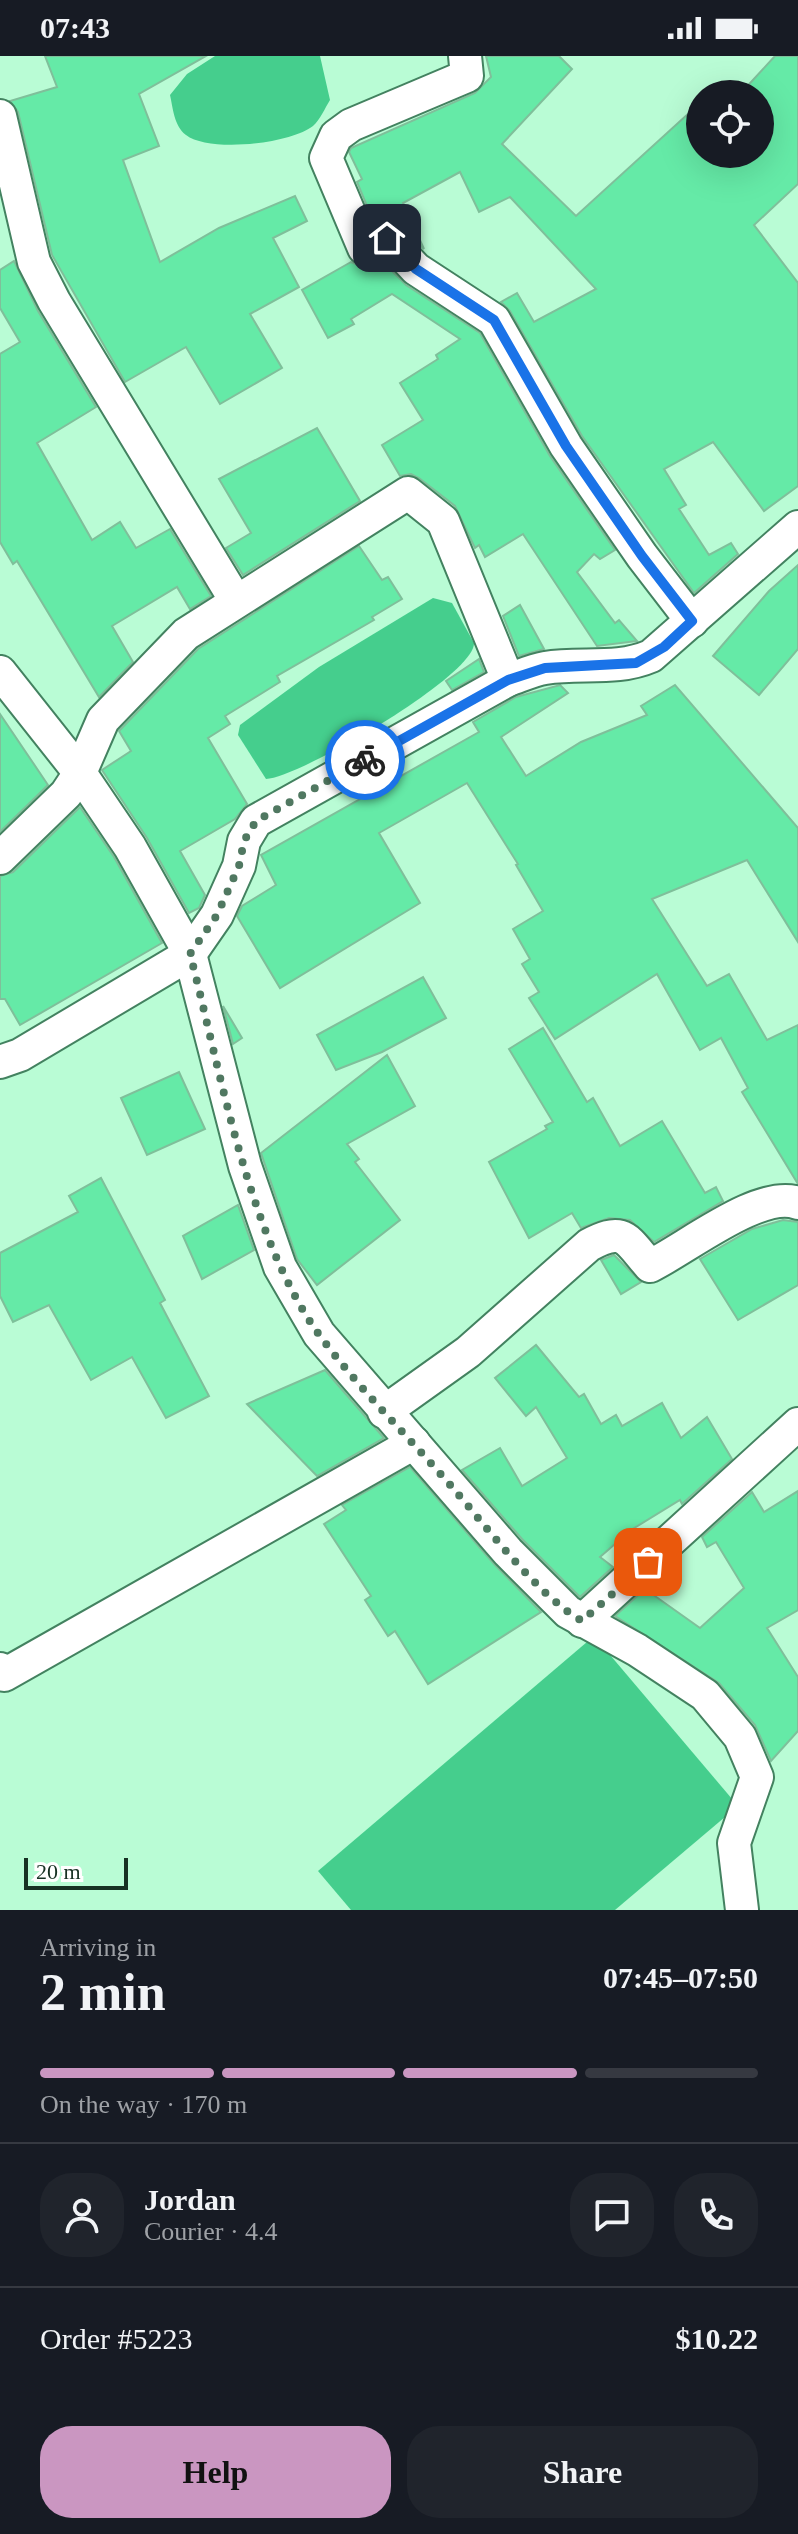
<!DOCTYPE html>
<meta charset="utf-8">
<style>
:root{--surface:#171b24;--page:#20242c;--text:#f1f3f6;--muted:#9ea1a6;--line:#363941;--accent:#ca96c1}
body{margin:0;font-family:"Times New Roman",serif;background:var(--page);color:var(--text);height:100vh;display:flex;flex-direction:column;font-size:30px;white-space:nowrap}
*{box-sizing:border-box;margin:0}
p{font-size:26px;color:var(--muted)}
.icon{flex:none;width:44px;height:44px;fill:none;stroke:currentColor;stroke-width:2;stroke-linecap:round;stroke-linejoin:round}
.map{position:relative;height:1854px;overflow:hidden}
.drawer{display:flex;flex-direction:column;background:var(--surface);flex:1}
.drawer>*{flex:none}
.fabs{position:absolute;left:686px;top:24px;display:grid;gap:16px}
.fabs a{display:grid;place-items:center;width:88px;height:88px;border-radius:50%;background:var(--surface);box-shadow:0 8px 32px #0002;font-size:40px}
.scale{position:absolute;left:24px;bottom:20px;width:104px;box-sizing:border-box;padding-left:8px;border:4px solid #173123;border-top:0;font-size:22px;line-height:28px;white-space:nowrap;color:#173123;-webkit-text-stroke:6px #fff;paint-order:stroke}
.pin{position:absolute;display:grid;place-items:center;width:68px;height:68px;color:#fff;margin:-34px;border-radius:16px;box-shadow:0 4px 12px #0006}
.courier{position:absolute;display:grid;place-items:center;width:80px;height:80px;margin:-40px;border:6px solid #1a73e8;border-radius:50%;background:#fff;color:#222;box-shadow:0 2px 10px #0007}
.summary em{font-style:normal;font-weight:800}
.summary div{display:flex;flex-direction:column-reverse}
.summary{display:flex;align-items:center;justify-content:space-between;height:136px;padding:0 40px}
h1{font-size:52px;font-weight:800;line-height:60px}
.bar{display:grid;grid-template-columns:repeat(4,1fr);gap:12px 8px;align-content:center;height:96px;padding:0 40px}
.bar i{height:10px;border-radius:6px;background:var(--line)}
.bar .selected{background:var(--accent)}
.bar p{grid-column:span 4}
.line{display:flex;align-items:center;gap:20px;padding:0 40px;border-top:2px solid var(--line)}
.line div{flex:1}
.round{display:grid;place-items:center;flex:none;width:84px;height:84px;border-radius:32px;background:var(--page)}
.action{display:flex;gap:16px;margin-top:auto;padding:16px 40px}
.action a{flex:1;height:92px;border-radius:32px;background:var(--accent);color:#111;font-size:32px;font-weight:800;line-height:92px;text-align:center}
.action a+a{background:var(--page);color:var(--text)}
.status{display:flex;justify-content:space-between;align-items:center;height:56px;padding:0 40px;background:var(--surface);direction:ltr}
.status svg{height:22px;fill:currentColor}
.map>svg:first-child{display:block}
</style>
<div class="status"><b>07:43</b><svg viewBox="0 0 49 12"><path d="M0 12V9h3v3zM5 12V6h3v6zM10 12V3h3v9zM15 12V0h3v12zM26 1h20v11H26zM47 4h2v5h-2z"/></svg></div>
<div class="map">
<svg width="798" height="1854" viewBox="0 0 798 1854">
<rect width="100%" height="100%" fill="#b9fcd5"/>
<!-- water -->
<g fill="#45ce8d">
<path d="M215,0H320L330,44C325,52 320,64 313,70C290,88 209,97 186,79C174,70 173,52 170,39L187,18Z"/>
<path d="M433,542L452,547L474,587C475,620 298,722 266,723L238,679L240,669L319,611Z"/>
<polygon points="594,1580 738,1750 615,1854 351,1854 318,1815"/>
</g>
<!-- building -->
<g fill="#65eaa7" stroke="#7fbf9a" stroke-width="2">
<polygon points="45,0 206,0 139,38 159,90 123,104 160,206 219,172 295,140 307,165 273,182 299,231 250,258 282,312 220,348 186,291 125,326 52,199 18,56 10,45 57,31"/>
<polygon points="486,0 559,0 572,13 502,88 576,160 700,47 700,98 760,98 760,38 740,38 775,0 798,0 798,128 754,169 798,227 798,430 764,455 713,386 664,413 686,449 679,453 709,499 731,487 738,498 694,537 582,380 510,255 501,246 517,237 534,266 596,233 510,141 479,156 460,116 403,147 424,193 392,164 374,167 357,126 362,123 349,96 351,92 475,37 491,21"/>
<polygon points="14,205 38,255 96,351 37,387 92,484 120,466 136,492 170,473 211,540 190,553 177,531 112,570 133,606 99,641 17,505 13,508 0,486 0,298 20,286 0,252 0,214"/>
<polygon points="382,205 406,229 480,277 550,400 615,494 600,503 594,498 577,516 615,567 619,564 637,585 597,590 523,478 485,501 479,489 475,492 455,450 419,422 411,418 400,420 382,389 423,364 400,327 438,303 436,299 460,283 392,238 351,263 354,268 328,282 302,234 351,206 363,211"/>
<polygon points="317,372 360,445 243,519 226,492 251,477 219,423"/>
<polygon points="359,490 382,524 388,521 402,543 372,561 374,564 277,620 280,626 225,660 230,668 208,682 247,748 235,763 180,795 205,839 199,852 189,857 147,782 102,714 131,695 119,675 198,593"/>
<polygon points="798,509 798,593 759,639 713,600 769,535"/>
<polygon points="520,549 544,593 519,600 503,560"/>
<polygon points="479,603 484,616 452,634 446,625"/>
<polygon points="560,629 568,637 501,681 526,720 581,686 647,659 641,650 675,629 798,772 798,886 747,804 652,843 707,930 729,918 767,984 798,969 798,1128 742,1036 748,1032 721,982 700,994 657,918 555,983 529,942 539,936 522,908 530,903 513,873 543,855 516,809 518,808 467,727 379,777 420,847 280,932 237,860 242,850 276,829 261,799 479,676 473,666 516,641"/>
<polygon points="0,658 48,729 0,776"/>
<polygon points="80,751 114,801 162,887 20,969 5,943 0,943 0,820 13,816"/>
<polygon points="423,921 446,962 382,996 336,1014 317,979"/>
<polygon points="223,950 242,982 233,988"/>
<polygon points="543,972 587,1046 593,1042 620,1090 662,1065 705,1137 716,1131 723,1145 654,1186 630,1164 609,1162 581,1172 572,1157 529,1182 489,1106 547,1073 545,1070 553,1066 509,993"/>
<polygon points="387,999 415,1050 347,1088 359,1103 355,1106 400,1164 317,1229 297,1203 261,1097"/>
<polygon points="179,1016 205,1073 147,1099 121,1042"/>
<polygon points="101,1122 165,1244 160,1247 209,1340 166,1362 132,1301 91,1324 49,1249 13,1266 0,1240 0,1197 78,1156 69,1140"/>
<polygon points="238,1149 254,1194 202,1223 183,1180"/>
<polygon points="783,1164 798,1166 798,1229 738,1264 700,1203 752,1173"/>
<polygon points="614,1199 641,1226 621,1238 601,1204"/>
<polygon points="536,1289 579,1341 584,1338 601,1368 616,1359 622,1370 662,1347 681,1382 707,1361 732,1403 682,1448 680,1444 631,1474 600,1501 613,1511 580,1541 522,1483 462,1414 500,1392 522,1430 567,1402 536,1351 526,1360 495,1322"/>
<polygon points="325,1314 384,1382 317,1420 247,1348"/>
<polygon points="410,1411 494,1508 541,1556 428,1628 395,1575 388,1580 365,1544 371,1540 324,1468 346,1454 342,1449"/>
<polygon points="798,1435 798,1554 767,1572 798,1621 798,1675 771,1705 755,1669 719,1627 615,1560 645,1533 700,1572 744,1532 716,1486 707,1491 702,1481 752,1436 764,1456"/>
</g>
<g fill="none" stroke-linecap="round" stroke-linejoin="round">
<defs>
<g id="street">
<polyline points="465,0 467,20 351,69 336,80 326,102 364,192 387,182 416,213 494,264 566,390 642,500 692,565"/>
<polyline points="0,60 34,206 54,245 236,545"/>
<polyline points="0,616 80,717 130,791 190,898 245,1110 280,1211 319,1278 508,1496 568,1556 637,1594 705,1639 740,1681 757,1721 734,1787 742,1854"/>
<polyline points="0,802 66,738 80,717 103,664 186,578 408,437 443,465 508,624"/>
<path d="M0,1006L20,999L190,898L217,859L239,810L244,785L256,765L508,624C520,620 533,614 545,612C581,606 616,615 651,600L798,471"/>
<path d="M384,1356L468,1296L589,1189C625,1170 626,1183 650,1210C687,1192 760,1133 798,1147"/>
<polyline points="582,1565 798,1368"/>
<polyline points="0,1613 4,1619 414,1387"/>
</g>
</defs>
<!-- street casing -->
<use href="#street" stroke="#438260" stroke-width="36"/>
<!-- street -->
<use href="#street" stroke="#fff" stroke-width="32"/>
</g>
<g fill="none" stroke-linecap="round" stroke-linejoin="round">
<!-- done -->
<path stroke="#507861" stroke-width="8" stroke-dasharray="0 14.4" d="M365,704L256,765L244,785L239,810L217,859L190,898C221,1016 248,1181 320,1280C360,1334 408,1380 452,1431C487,1471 537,1539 582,1565L648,1506"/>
<!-- route -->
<polyline stroke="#1a73e8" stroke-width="10" points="365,704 508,624 545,612 636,607 664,591 692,565 642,500 566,390 494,264 416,213 387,182"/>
</g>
</svg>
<div class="fabs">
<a><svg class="icon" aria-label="locate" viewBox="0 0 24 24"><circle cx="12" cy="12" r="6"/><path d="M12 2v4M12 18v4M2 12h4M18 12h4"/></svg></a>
</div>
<div class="scale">20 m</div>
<div class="pin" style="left:648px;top:1506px;background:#ea580c"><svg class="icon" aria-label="bag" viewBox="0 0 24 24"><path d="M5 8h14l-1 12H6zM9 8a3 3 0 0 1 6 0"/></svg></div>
<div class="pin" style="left:387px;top:182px;background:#1f2937"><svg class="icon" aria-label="home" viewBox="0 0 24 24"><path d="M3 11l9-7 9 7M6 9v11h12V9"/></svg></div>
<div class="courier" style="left:365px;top:704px"><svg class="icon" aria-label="bike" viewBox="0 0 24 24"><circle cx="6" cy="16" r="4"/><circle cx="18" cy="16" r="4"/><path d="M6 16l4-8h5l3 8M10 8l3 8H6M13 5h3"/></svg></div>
</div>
<section class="drawer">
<div class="summary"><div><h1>2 min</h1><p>Arriving in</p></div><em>07:45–07:50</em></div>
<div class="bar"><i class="selected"></i><i class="selected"></i><i class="selected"></i><i></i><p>On the way · 170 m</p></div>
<div class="line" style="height:144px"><a class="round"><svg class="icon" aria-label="person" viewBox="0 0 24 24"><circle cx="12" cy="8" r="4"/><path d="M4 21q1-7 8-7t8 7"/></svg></a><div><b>Jordan</b><p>Courier · 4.4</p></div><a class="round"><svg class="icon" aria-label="chat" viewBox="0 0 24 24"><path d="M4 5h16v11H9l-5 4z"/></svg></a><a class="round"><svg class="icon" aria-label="phone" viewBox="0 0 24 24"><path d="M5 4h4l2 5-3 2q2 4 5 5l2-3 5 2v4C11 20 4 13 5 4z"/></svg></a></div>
<div class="line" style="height:104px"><div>Order #5223</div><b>$10.22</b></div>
<div class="action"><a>Help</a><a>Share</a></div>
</section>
